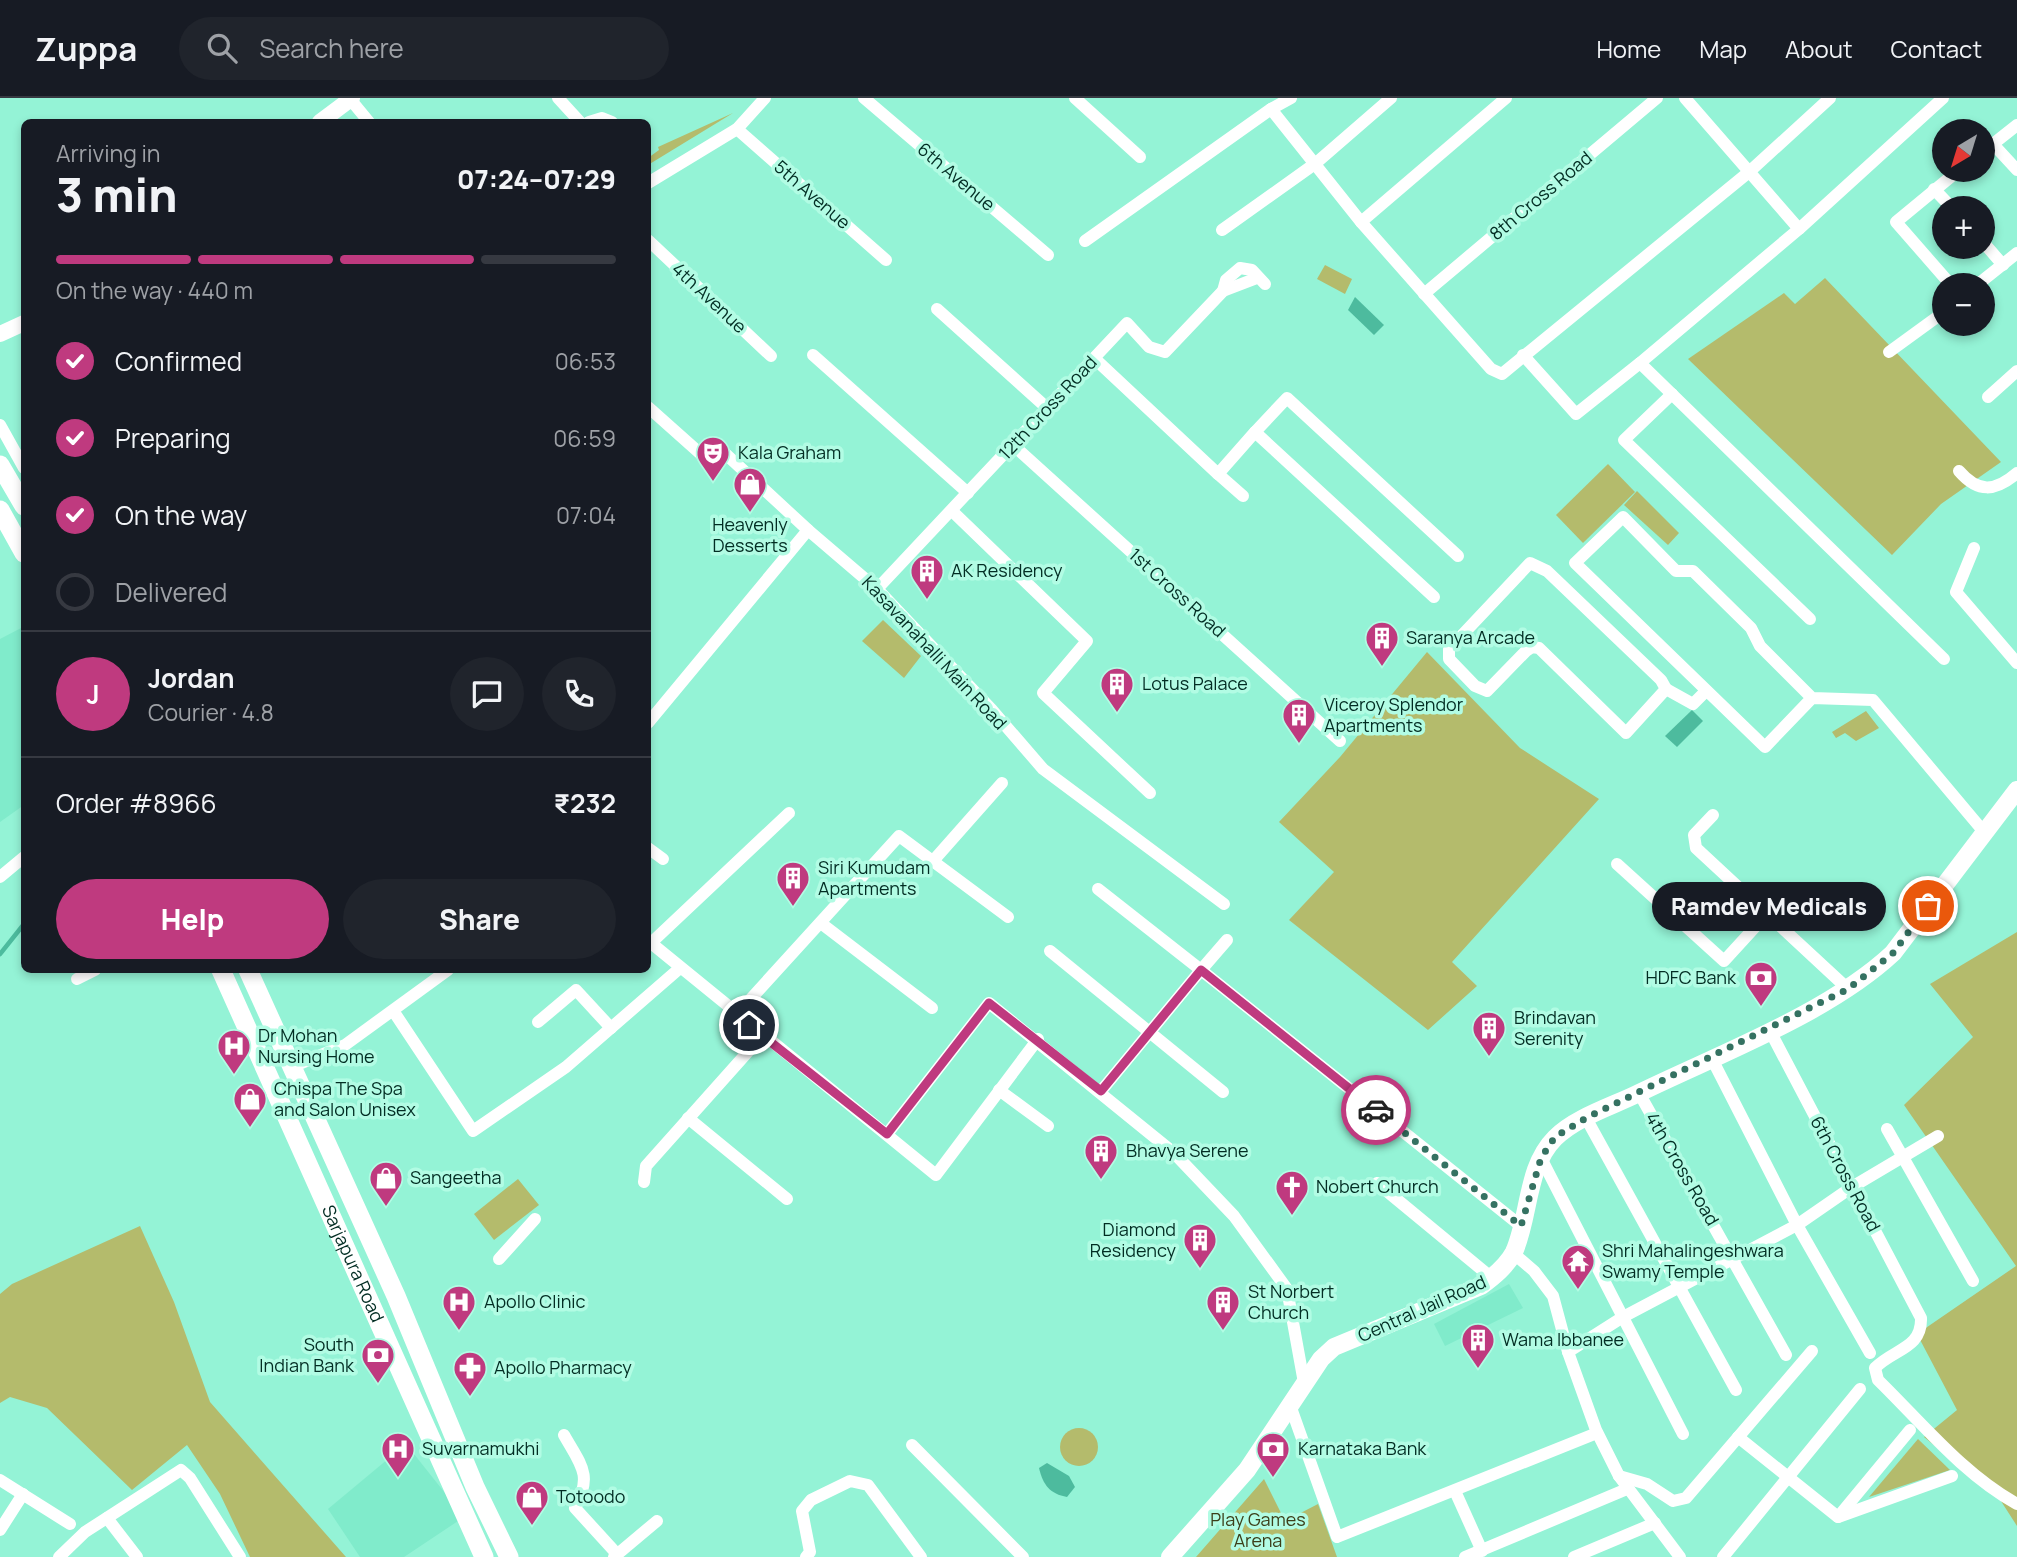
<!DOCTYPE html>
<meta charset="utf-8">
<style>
:root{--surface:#171b24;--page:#20242c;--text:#f1f3f6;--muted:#9ea1a6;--line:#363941;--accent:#bf3a7f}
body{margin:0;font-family:Manrope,sans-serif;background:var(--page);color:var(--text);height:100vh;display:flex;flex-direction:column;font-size:26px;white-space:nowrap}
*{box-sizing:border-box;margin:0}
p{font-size:23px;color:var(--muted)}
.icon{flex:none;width:38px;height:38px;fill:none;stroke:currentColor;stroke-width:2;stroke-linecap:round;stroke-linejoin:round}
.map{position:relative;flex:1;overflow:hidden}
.sheet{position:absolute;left:21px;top:21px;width:630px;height:854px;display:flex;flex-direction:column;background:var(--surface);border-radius:10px;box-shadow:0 4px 10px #0003}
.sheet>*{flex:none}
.needle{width:46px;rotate:218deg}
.controls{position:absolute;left:1932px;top:21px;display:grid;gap:14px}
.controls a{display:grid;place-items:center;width:63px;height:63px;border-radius:50%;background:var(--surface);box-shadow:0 4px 10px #0003;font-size:35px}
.pin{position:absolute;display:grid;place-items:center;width:60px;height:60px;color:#fff;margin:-30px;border:4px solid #fff;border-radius:50%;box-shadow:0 2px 7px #0007}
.courier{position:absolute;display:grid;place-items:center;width:70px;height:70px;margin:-35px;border:5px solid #bf3a7f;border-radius:50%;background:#fff;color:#222;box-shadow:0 2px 9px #0007}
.bubble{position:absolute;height:49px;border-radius:24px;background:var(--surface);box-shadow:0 4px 10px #0003;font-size:23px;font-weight:800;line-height:49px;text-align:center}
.summary em{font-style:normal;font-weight:800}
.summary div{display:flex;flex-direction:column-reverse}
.summary{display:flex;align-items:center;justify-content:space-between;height:119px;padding:0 35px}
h1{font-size:46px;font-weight:800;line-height:52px}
.bar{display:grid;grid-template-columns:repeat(4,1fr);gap:10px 7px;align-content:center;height:84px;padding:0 35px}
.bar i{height:9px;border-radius:5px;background:var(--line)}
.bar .on{background:var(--accent)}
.bar p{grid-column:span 4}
.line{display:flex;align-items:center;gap:18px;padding:0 35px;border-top:2px solid var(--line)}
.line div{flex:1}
.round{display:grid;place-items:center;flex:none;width:74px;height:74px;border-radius:37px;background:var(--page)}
ol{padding:0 35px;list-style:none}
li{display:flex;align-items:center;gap:21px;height:77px}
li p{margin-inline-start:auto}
li .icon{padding:7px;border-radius:50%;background:var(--accent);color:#fff;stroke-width:4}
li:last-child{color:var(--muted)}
li i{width:38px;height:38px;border:4px solid var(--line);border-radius:50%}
.cta{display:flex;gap:14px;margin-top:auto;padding:14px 35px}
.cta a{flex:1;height:80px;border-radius:42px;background:var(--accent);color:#fff;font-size:28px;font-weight:800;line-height:80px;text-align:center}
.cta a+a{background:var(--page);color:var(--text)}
header{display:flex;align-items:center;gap:42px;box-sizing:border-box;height:98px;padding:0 35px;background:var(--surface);border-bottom:2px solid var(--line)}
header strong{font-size:33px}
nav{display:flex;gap:38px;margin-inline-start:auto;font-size:24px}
.search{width:490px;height:63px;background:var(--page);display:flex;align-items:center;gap:18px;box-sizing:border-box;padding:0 24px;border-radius:38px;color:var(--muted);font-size:26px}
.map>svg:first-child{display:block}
</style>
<header>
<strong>Zuppa</strong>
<div class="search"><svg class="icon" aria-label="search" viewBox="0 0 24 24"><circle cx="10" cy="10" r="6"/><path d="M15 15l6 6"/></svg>Search here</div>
<nav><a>Home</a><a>Map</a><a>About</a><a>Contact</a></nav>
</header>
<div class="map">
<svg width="2017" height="1459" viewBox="0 0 2017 1459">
<rect width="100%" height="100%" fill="#94f3d6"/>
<!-- built -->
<g fill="#80ebcb">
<polygon points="23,529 24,707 0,724 0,541"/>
<polygon points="1509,1186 1523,1210 1445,1248 1434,1226"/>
<polygon points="406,1346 464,1419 404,1459 360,1459 328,1411"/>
</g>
<!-- green -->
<g fill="#b4bb6c">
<polygon points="733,15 648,67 648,60 659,52 658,49"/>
<polygon points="1325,167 1352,181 1345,196 1317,181"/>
<polygon points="1825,180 2001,364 1941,406 1892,457 1688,261 1784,195 1795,206"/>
<polygon points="1608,366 1635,394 1583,445 1556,417"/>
<polygon points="1637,393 1679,435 1668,447 1624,407"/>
<polygon points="883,522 921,558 904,580 862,543"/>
<polygon points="1427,554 1520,650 1599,701 1452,864 1477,888 1428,932 1289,822 1334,774 1279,724 1340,659"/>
<polygon points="1866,613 1879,630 1856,643 1845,635 1836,640 1832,634"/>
<polygon points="2017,834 2017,1428 1999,1400 1924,1339 1957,1312 1917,1236 2016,1168 1904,1007 1973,939 1930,886"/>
<polygon points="518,1081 539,1107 494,1142 474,1116"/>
<polygon points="140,1128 174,1204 210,1304 346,1459 250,1459 220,1396 187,1347 132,1392 47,1310 10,1299 0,1305 0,1196 12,1186"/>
<circle cx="1079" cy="1349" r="19"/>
<polygon points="1918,1341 1950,1372 1869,1399"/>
<polygon points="1264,1381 1285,1423 1318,1406 1337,1459 1196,1459"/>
</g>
<!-- water -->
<g fill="#4dbb9e">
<polygon points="1355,199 1384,227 1374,237 1348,212"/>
<polygon points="1692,612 1703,623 1677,649 1665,638"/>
<path d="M1047,1365L1069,1378L1075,1389L1067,1399C1050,1396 1043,1387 1039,1370Z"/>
</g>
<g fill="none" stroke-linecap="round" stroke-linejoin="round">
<!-- stream -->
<polyline stroke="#4dbb9e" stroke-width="4.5" points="0,856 24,826"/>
<!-- minor -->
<g stroke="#fff" stroke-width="12">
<polyline points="558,0 580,24"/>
<polyline points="864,0 1048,157"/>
<polyline points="1075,0 1140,59"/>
<polyline points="1685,0 1799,131"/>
<polyline points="350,1 369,24"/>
<polyline points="1271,11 1361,124 1491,271 1502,276 1749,74 1830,0"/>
<polyline points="589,24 602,20 612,24"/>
<polyline points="737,31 886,162"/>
<polyline points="1993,46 2017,27"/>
<polyline points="1983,53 1993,46 2017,72"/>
<polyline points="648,85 737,31 765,0"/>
<polyline points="1934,91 1952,110"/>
<polyline points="1361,124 1506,0"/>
<polyline points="1222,132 1316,65 1391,0"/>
<polyline points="648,142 771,258"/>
<polyline points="1085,143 1271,11 1291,0"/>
<polyline points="1983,144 2003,167"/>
<polyline points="1951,187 1896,124 1959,72"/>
<polyline points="1977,187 2017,155"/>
<polyline points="1223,193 1226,182 1240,170 1252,172 1265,186"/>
<polyline points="1424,196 1657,0"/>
<polyline points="937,211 1047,310"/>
<polyline points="1889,254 1944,214"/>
<polyline points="813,257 968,395"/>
<polyline points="1523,257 1576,316 1640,265 1944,561"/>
<polyline points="1094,260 1218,376 1255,334 1434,499"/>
<polyline points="1640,265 1799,131 1943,0"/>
<polyline points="1672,296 1624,342 1810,521"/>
<polyline points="1988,299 2017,273"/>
<polyline points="648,309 703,358"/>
<polyline points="0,327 24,370"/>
<polyline points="1255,334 1287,300 1458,458"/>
<polyline points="1013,347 1340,643"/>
<polyline points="717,348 808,432"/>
<path d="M1959,373C1978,395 1995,394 2017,375"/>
<polyline points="1218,376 1243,398"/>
<polyline points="952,413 1087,543 1043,595 1150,695"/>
<polyline points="1974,450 1956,494 2017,565"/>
<polygon points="1530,465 1547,473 1661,582 1666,591 1626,635 1539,550 1532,549 1526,553 1487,593 1475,588 1449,561 1449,551"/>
<polyline points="877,491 1127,225 1149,249 1165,254 1223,193 1257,180"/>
<polyline points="1666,591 1693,606 1706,593"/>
<polyline points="1812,600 1765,649 1575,465 1623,419 1676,473 1693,473 1751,530 1760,548 1812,600 1873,602 1984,734"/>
<polyline points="648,625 808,432 877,491 992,612 1043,671 1224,806"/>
<polyline points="789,715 651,845 936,1077 1038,941"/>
<polyline points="1713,717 1694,737 1696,750 1848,891"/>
<polyline points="648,750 663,761"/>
<polyline points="933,763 1002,685"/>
<polyline points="1617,766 1724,863 1767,816"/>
<polyline points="0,779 24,759"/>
<polyline points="1098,791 1201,872 1227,842"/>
<polyline points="822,826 932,910"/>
<polyline points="1050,853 1223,994"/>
<polyline points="77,881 95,872"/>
<polyline points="394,914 473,1033 566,969 680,870"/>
<polyline points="737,916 899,738 1008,819"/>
<polyline points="538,924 576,892 611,930"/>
<path d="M1770,933L1921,1220C1922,1251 1893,1251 1875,1270L1878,1282C1922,1325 1963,1376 2017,1406"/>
<polyline points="1711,959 1797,1127 1870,1255"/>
<polyline points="292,969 345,947 448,872"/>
<polyline points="999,992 1048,1028"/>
<polyline points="1101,993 1201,872 1521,1128"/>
<polyline points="1639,995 1786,1257"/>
<polyline points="688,1020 787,1101"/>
<polyline points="1586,1020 1736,1292"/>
<polyline points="1887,1031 1973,1183"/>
<polyline points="887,1036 989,905 1174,1055 1234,1118 1287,1191 1304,1285"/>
<polyline points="1541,1060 1683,1336"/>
<polyline points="644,1084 646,1068 762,938"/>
<polyline points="1377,1085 1492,1180"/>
<polyline points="1513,1155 1534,1173 1553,1198 1568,1254 1596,1332 1619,1378 1680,1459"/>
<polyline points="499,1161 535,1121"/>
<polyline points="1568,1254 1623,1219 1797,1127 1852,1089 1938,1038"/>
<polyline points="1290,1307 1337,1439 1597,1335"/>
<path d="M564,1337C581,1367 593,1377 575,1410L617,1456"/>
<polyline points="1738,1339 1838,1419 1952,1378"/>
<polyline points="912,1347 1023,1459"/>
<polyline points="1619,1378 1647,1386 1673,1403 1686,1400 1812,1253"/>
<polyline points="0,1382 70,1426"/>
<polyline points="1455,1393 1482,1453"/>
<polyline points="1838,1419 1910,1332"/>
<polyline points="107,1420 137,1459"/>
<polyline points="0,1432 23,1396"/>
<polyline points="59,1459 85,1434 181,1372 190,1380 240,1459"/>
<polyline points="614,1459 657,1423"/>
<polyline points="806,1459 810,1454 802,1413 811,1402 850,1383 868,1387 921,1459"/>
<polyline points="1465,1459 1627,1391"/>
<polyline points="1574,1459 1655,1425"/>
<polyline points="1723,1459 1860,1291"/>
</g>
<!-- tertiary -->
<g stroke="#fff" stroke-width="16">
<polyline points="320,24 352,0"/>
<polyline points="0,236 24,225"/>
</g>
<!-- secondary -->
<path stroke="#fff" stroke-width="18" d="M1170,1459L1247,1372L1321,1261L1334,1249L1481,1188C1493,1179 1507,1168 1514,1154C1530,1118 1526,1069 1555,1040C1576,1019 1613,1008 1639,995C1719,956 1829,915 1893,855L2017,692"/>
<!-- primary -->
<g stroke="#fff" stroke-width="19">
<polyline points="0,367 24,408"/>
<polyline points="0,412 24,455"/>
<path id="s1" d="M221,872L484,1459"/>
<polyline points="248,872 396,1198 475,1389 509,1459"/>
</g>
</g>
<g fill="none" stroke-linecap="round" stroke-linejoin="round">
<!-- done -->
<polyline stroke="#357262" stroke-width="7" stroke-dasharray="0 12.6" points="1376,1012 1521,1128 1541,1060 1555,1039 1586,1020 1848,891 1893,855 1928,808"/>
<!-- route -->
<polyline stroke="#bf3a7f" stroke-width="9" points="749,927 887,1036 989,905 1101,993 1201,872 1376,1012"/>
</g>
<!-- icons -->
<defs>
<symbol id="theatre-pin" viewBox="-11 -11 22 30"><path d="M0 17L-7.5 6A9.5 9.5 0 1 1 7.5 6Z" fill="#bf3a7f" stroke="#b2fce4"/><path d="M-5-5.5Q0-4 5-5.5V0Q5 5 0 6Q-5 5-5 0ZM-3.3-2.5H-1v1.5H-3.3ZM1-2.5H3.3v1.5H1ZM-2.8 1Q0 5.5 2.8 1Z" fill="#fff"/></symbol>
<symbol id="shop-pin" viewBox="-11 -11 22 30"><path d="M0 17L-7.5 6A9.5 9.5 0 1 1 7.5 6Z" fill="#bf3a7f" stroke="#b2fce4"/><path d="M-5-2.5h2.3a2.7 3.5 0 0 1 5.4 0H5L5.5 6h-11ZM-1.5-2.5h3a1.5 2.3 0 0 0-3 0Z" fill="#fff"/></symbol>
<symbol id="building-pin" viewBox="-11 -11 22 30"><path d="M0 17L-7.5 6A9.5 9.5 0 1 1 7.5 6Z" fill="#bf3a7f" stroke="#b2fce4"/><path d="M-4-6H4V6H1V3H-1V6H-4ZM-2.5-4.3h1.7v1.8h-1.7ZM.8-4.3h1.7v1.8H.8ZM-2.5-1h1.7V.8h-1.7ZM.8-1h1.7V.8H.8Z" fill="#fff"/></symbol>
<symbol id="bank-pin" viewBox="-11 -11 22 30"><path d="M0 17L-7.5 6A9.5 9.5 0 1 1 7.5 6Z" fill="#bf3a7f" stroke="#b2fce4"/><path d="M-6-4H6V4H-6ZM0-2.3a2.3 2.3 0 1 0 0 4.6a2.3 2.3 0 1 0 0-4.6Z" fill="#fff"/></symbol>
<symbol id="hospital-pin" viewBox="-11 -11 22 30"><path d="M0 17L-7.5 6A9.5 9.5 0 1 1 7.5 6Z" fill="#bf3a7f" stroke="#b2fce4"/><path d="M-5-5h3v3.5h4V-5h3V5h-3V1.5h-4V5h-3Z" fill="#fff"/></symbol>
<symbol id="church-pin" viewBox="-11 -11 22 30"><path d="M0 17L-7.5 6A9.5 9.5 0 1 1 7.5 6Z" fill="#bf3a7f" stroke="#b2fce4"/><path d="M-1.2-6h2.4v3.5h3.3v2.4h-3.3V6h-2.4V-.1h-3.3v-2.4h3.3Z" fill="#fff"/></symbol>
<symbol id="temple-pin" viewBox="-11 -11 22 30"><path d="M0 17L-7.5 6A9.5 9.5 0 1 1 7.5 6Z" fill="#bf3a7f" stroke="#b2fce4"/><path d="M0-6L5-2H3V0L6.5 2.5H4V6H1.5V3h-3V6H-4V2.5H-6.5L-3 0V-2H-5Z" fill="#fff"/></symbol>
<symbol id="pharmacy-pin" viewBox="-11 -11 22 30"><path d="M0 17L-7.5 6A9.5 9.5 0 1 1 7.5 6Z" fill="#bf3a7f" stroke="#b2fce4"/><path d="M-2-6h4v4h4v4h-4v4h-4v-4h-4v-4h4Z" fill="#fff"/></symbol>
</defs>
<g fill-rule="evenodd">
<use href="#theatre-pin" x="694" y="336" width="38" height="52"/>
<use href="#shop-pin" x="731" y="367" width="38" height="52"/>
<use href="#building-pin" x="908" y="454" width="38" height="52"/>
<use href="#building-pin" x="1363" y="521" width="38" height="52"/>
<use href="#building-pin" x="1098" y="567" width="38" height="52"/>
<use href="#building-pin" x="1280" y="598" width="38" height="52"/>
<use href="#building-pin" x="774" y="761" width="38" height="52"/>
<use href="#bank-pin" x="1742" y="861" width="38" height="52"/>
<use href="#building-pin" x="1470" y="911" width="38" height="52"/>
<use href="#hospital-pin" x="215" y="929" width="38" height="52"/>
<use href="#shop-pin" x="231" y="982" width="38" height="52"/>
<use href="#building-pin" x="1082" y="1034" width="38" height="52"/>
<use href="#shop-pin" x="367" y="1061" width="38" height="52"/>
<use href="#church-pin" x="1273" y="1070" width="38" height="52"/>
<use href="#building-pin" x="1181" y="1123" width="38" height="52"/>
<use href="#temple-pin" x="1559" y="1144" width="38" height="52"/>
<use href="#hospital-pin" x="440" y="1185" width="38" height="52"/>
<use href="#building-pin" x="1204" y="1185" width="38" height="52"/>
<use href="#building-pin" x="1459" y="1223" width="38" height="52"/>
<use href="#bank-pin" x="359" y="1238" width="38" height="52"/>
<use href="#pharmacy-pin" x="451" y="1251" width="38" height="52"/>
<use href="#hospital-pin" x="379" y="1332" width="38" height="52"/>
<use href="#bank-pin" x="1254" y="1332" width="38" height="52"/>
<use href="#shop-pin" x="513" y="1380" width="38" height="52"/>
</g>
<g text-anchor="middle" stroke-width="7" stroke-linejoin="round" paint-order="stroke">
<!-- street labels -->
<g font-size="18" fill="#022d23" stroke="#b2fce4">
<text transform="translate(956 79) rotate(40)" y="6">6th Avenue</text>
<text transform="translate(812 97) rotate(41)" y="6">5th Avenue</text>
<text transform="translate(1541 98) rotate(-40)" y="6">8th Cross Road</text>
<text transform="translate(709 200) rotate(43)" y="6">4th Avenue</text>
<text transform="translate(1048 310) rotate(-47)" y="6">12th Cross Road</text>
<text transform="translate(1177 495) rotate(42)" y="6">1st Cross Road</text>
<text transform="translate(934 555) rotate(47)" y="6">Kasavanahalli Main Road</text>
<text transform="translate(1682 1071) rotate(60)" y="6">4th Cross Road</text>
<text transform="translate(1845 1076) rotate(62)" y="6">6th Cross Road</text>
<text dy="6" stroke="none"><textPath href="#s1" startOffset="322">Sarjapura Road</textPath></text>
<text transform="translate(1422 1211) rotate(-24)" y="6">Central Jail Road</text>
</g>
<!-- poi labels -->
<g font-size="18" fill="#022d23" stroke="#b2fce4" text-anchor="start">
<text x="738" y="361">Kala Graham</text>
<text x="750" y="433" text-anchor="middle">Heavenly<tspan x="750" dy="21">Desserts</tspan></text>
<text x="951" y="479">AK Residency</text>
<text x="1406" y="546">Saranya Arcade</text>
<text x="1142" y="592">Lotus Palace</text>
<text x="1324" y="613">Viceroy Splendor<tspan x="1324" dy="21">Apartments</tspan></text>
<text x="818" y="776">Siri Kumudam<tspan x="818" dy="21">Apartments</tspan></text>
<text x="1736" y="886" text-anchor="end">HDFC Bank</text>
<text x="1514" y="926">Brindavan<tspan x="1514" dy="21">Serenity</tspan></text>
<text x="258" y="944">Dr Mohan<tspan x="258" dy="21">Nursing Home</tspan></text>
<text x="274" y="997">Chispa The Spa<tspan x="274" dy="21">and Salon Unisex</tspan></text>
<text x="1126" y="1059">Bhavya Serene</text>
<text x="410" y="1086">Sangeetha</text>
<text x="1316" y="1095">Nobert Church</text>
<text x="1176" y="1138" text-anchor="end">Diamond<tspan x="1176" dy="21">Residency</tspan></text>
<text x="1602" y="1159">Shri Mahalingeshwara<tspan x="1602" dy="21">Swamy Temple</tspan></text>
<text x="1248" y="1200">St Norbert<tspan x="1248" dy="21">Church</tspan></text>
<text x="484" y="1210">Apollo Clinic</text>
<text x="1502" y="1248">Wama Ibbanee</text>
<text x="354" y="1253" text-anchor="end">South<tspan x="354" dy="21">Indian Bank</tspan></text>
<text x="494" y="1276">Apollo Pharmacy</text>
<text x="422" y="1357">Suvarnamukhi</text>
<text x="1298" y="1357">Karnataka Bank</text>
<text x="556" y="1405">Totoodo</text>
</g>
<!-- park labels -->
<g font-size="18" fill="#3c3f1a" stroke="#b2fce4">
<text x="1258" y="1428">Play Games<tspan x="1258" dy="21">Arena</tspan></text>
</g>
</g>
</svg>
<div class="controls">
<a><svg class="needle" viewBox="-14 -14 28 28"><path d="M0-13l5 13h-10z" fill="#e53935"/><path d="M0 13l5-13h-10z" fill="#9ea1a6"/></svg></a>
<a>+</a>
<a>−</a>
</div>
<div class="pin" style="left:1928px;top:808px;background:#ea580c"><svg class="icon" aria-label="bag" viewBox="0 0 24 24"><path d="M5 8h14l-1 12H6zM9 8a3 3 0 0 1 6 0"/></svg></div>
<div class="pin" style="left:749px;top:927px;background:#1f2937"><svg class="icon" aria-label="home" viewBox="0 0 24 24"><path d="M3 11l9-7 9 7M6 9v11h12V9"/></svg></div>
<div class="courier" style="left:1376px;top:1012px"><svg class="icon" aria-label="car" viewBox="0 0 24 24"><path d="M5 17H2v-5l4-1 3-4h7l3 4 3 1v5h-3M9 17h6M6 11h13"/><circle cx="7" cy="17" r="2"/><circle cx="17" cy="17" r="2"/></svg></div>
<div class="bubble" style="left:1652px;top:784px;width:234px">Ramdev Medicals</div>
<section class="sheet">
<div class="summary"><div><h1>3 min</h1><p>Arriving in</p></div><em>07:24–07:29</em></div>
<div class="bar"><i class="on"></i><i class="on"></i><i class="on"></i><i></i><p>On the way · 440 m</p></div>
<ol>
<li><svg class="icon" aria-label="check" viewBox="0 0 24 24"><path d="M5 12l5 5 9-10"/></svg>Confirmed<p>06:53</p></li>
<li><svg class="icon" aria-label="check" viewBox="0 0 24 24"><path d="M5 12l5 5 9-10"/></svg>Preparing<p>06:59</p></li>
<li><svg class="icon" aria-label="check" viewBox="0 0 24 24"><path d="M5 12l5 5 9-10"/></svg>On the way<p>07:04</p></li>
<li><i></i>Delivered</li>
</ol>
<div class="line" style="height:126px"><b class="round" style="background:var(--accent);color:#fff">J</b><div><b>Jordan</b><p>Courier · 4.8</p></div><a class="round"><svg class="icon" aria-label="chat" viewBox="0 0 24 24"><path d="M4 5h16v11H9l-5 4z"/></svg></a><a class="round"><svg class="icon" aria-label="phone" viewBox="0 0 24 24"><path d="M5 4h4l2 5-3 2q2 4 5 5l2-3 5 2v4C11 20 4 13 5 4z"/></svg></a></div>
<div class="line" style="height:91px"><div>Order #8966</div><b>₹232</b></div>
<div class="cta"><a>Help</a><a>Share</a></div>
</section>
</div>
